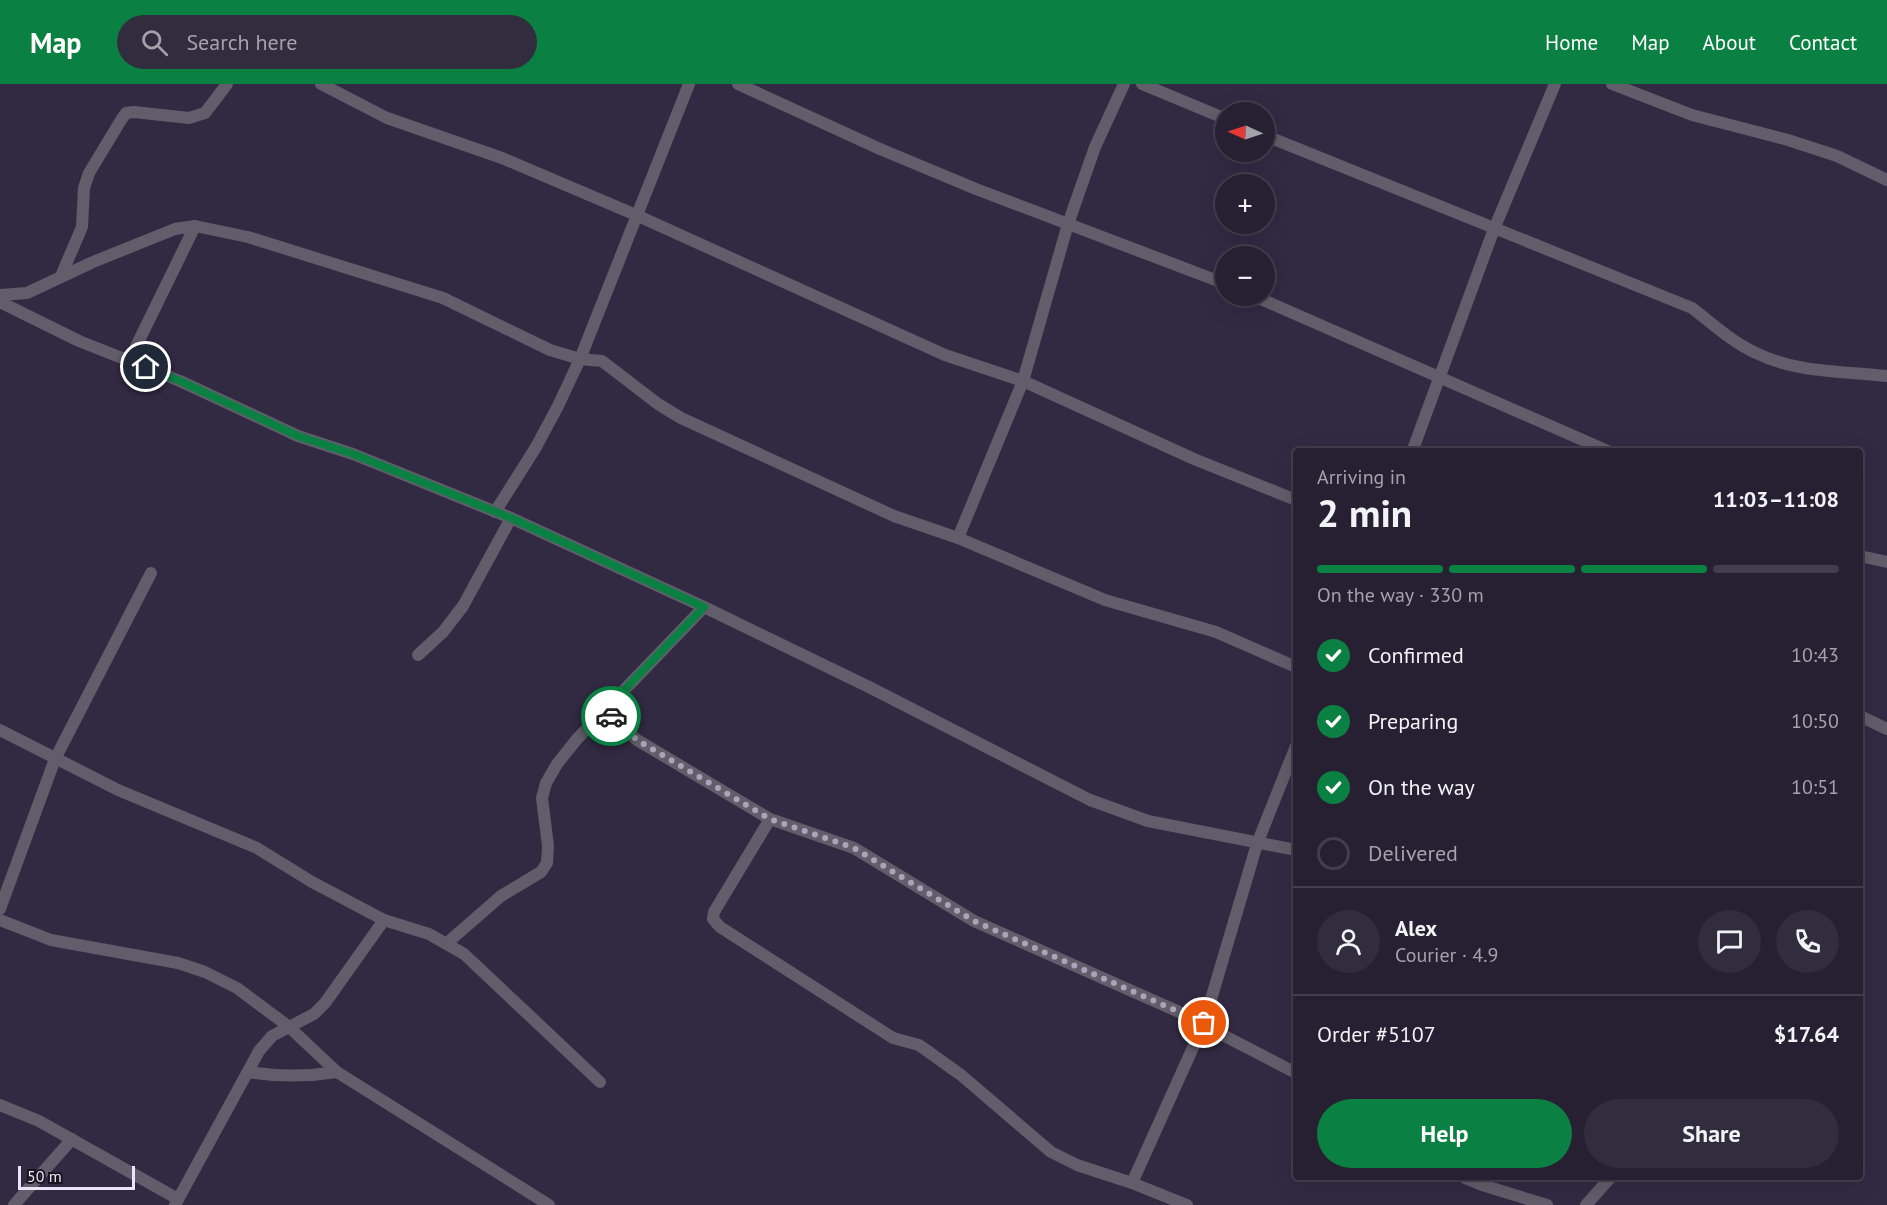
<!DOCTYPE html>
<meta charset="utf-8">
<style>
:root{--surface:#262032;--page:#322d3e;--text:#f1f3f6;--muted:#a4a3ac;--line:#423e4d;--accent:#0b8043}
body{margin:0;font-family:"PT Sans",sans-serif;background:var(--page);color:var(--text);height:100vh;display:flex;flex-direction:column;font-size:22px;white-space:nowrap}
*{box-sizing:border-box;margin:0}
p{font-size:20px;color:var(--muted)}
.icon{flex:none;width:33px;height:33px;fill:none;stroke:currentColor;stroke-width:2;stroke-linecap:round;stroke-linejoin:round}
.map{position:relative;flex:1;overflow:hidden}
.drawer{position:absolute;left:1293px;top:364px;width:570px;height:732px;display:flex;flex-direction:column;background:var(--surface);border-radius:6px;box-shadow:0 6px 24px #0002,0 0 0 2px var(--line)}
.drawer>*{flex:none}
.needle{width:39px;rotate:273deg}
.controls{position:absolute;left:1215px;top:18px;display:grid;gap:12px}
.controls a{display:grid;place-items:center;width:60px;height:60px;border-radius:50%;background:var(--surface);box-shadow:0 6px 24px #0002,0 0 0 2px var(--line);font-size:30px}
.scale{position:absolute;left:18px;bottom:15px;width:117px;box-sizing:border-box;padding-left:6px;border:3px solid #ebe6f7;border-top:0;font-size:16px;line-height:21px;white-space:nowrap;color:#ebe6f7;-webkit-text-stroke:4px #181520;paint-order:stroke}
.pin{position:absolute;display:grid;place-items:center;width:51px;height:51px;color:#fff;margin:-26px;border:3px solid #fff;border-radius:50%;box-shadow:0 2px 6px #0007}
.courier{position:absolute;display:grid;place-items:center;width:60px;height:60px;margin:-30px;border:4px solid #0b8043;border-radius:50%;background:#fff;color:#222;box-shadow:0 2px 8px #0007}
.headline em{font-style:normal;font-weight:700}
.headline div{display:flex;flex-direction:column-reverse}
.headline{display:flex;align-items:center;justify-content:space-between;height:102px;padding:0 24px}
h1{font-size:39px;font-weight:700;line-height:45px}
.bar{display:grid;grid-template-columns:repeat(4,1fr);gap:9px 6px;align-content:center;height:72px;padding:0 24px}
.bar i{height:8px;border-radius:4px;background:var(--line)}
.bar .active{background:var(--accent)}
.bar p{grid-column:span 4}
.line{display:flex;align-items:center;gap:15px;padding:0 24px;border-top:2px solid var(--line)}
.line div{flex:1}
.round{display:grid;place-items:center;flex:none;width:63px;height:63px;border-radius:32px;background:var(--page)}
ol{padding:0 24px;list-style:none}
li{display:flex;align-items:center;gap:18px;height:66px}
li p{margin-inline-start:auto}
li .icon{padding:6px;border-radius:50%;background:var(--accent);color:#fff;stroke-width:4}
li:last-child{color:var(--muted)}
li i{width:33px;height:33px;border:3px solid var(--line);border-radius:50%}
.action{display:flex;gap:12px;margin-top:auto;padding:12px 24px}
.action a{flex:1;height:69px;border-radius:36px;background:var(--accent);color:#fff;font-size:24px;font-weight:700;line-height:69px;text-align:center}
.action a+a{background:var(--page);color:var(--text)}
header{display:flex;align-items:center;gap:36px;box-sizing:border-box;height:84px;padding:0 30px;background:var(--accent);color:#fff}
header strong{font-size:28px}
nav{display:flex;gap:33px;margin-inline-start:auto;font-size:21px}
.search{width:420px;height:54px;background:var(--page);display:flex;align-items:center;gap:15px;box-sizing:border-box;padding:0 21px;border-radius:33px;color:var(--muted);font-size:22px}
.map>svg:first-child{display:block}
</style>
<header>
<strong>Map</strong>
<div class="search"><svg class="icon" aria-label="search" viewBox="0 0 24 24"><circle cx="10" cy="10" r="6"/><path d="M15 15l6 6"/></svg>Search here</div>
<nav><a>Home</a><a>Map</a><a>About</a><a>Contact</a></nav>
</header>
<div class="map">
<svg width="1887" height="1121" viewBox="0 0 1887 1121">
<rect width="100%" height="100%" fill="#322a43"/>
<g fill="none" stroke-linecap="round" stroke-linejoin="round">
<!-- street -->
<g stroke="#615d6a" stroke-width="12">
<polyline points="321,0 387,34 502,74 636,131 945,271 1023,297 1194,375 1296,416"/>
<polyline points="738,0 880,65 976,105 1226,200"/>
<polyline points="1142,0 1226,35"/>
<polyline points="1612,0 1692,31 1788,56 1837,72 1887,96"/>
<path d="M1264,51L1692,224C1713,240 1732,258 1756,269C1796,289 1844,287 1887,292"/>
<polyline points="61,192 82,143 84,104 89,89 121,36 126,29 134,28 189,34 205,29 227,0"/>
<polyline points="0,211 27,209 93,178 175,145 195,142 248,153 443,214 550,266 580,275 602,277 658,320 681,334 894,432 958,454 1105,516 1216,548 1296,583"/>
<polyline points="1254,212 1610,368"/>
<polyline points="0,218 79,257 180,297 298,352 353,370 511,434 704,523 869,603 1090,716 1148,737 1296,766"/>
<polyline points="129,277 195,142"/>
<polyline points="1412,368 1494,145 1555,0"/>
<polyline points="495,428 536,363 558,322 580,275 689,0"/>
<polyline points="958,454 1023,297 1068,140 1095,63 1124,0"/>
<polyline points="1860,472 1887,478"/>
<polyline points="418,571 443,548 463,522 511,434"/>
<polyline points="604,627 637,656 770,735 854,764 974,837 1204,939 1215,947 1296,989"/>
<polyline points="1860,632 1887,645"/>
<polyline points="0,646 118,706 257,764 312,798 384,836 429,850 464,870 600,998"/>
<polyline points="770,735 714,828 713,835 720,843 893,954 919,961 961,991 1051,1068 1077,1081 1132,1099 1187,1121"/>
<polyline points="0,825 55,675 151,489"/>
<polyline points="0,836 51,856 178,879 205,888 237,904 288,942 337,988 549,1121"/>
<polyline points="447,859 501,812 541,788 547,779 548,762 542,714 546,699 557,680 577,655 704,523"/>
<path d="M248,988C279,993 306,993 337,988"/>
<polyline points="0,1021 39,1037 178,1115"/>
<polyline points="1465,1094 1482,1101 1547,1121"/>
<polyline points="1132,1099 1204,939 1257,760 1296,662"/>
<polyline points="14,1121 72,1055"/>
<polyline points="175,1121 259,967 272,952 314,930 325,919 384,836"/>
<polyline points="1586,1121 1610,1094"/>
</g>
</g>
<g fill="none" stroke-linecap="round" stroke-linejoin="round">
<!-- done -->
<polyline stroke="#aaa4b8" stroke-width="6" stroke-dasharray="0 10.8" points="611,632 637,656 770,735 854,764 974,837 1204,939"/>
<!-- route -->
<polyline stroke="#0b8043" stroke-width="8" points="146,283 180,297 298,352 353,370 511,434 704,523 604,627 611,632"/>
</g>
</svg>
<div class="controls">
<a><svg class="needle" viewBox="-14 -14 28 28"><path d="M0-13l5 13h-10z" fill="#e53935"/><path d="M0 13l5-13h-10z" fill="#a4a3ac"/></svg></a>
<a>+</a>
<a>−</a>
</div>
<div class="scale">50 m</div>
<div class="pin" style="left:1204px;top:939px;background:#ea580c"><svg class="icon" aria-label="bag" viewBox="0 0 24 24"><path d="M5 8h14l-1 12H6zM9 8a3 3 0 0 1 6 0"/></svg></div>
<div class="pin" style="left:146px;top:283px;background:#1f2937"><svg class="icon" aria-label="home" viewBox="0 0 24 24"><path d="M3 11l9-7 9 7M6 9v11h12V9"/></svg></div>
<div class="courier" style="left:611px;top:632px"><svg class="icon" aria-label="car" viewBox="0 0 24 24"><path d="M5 17H2v-5l4-1 3-4h7l3 4 3 1v5h-3M9 17h6M6 11h13"/><circle cx="7" cy="17" r="2"/><circle cx="17" cy="17" r="2"/></svg></div>
<section class="drawer">
<div class="headline"><div><h1>2 min</h1><p>Arriving in</p></div><em>11:03–11:08</em></div>
<div class="bar"><i class="active"></i><i class="active"></i><i class="active"></i><i></i><p>On the way · 330 m</p></div>
<ol>
<li><svg class="icon" aria-label="check" viewBox="0 0 24 24"><path d="M5 12l5 5 9-10"/></svg>Confirmed<p>10:43</p></li>
<li><svg class="icon" aria-label="check" viewBox="0 0 24 24"><path d="M5 12l5 5 9-10"/></svg>Preparing<p>10:50</p></li>
<li><svg class="icon" aria-label="check" viewBox="0 0 24 24"><path d="M5 12l5 5 9-10"/></svg>On the way<p>10:51</p></li>
<li><i></i>Delivered</li>
</ol>
<div class="line" style="height:108px"><a class="round"><svg class="icon" aria-label="person" viewBox="0 0 24 24"><circle cx="12" cy="8" r="4"/><path d="M4 21q1-7 8-7t8 7"/></svg></a><div><b>Alex</b><p>Courier · 4.9</p></div><a class="round"><svg class="icon" aria-label="chat" viewBox="0 0 24 24"><path d="M4 5h16v11H9l-5 4z"/></svg></a><a class="round"><svg class="icon" aria-label="phone" viewBox="0 0 24 24"><path d="M5 4h4l2 5-3 2q2 4 5 5l2-3 5 2v4C11 20 4 13 5 4z"/></svg></a></div>
<div class="line" style="height:78px"><div>Order #5107</div><b>$17.64</b></div>
<div class="action"><a>Help</a><a>Share</a></div>
</section>
</div>
